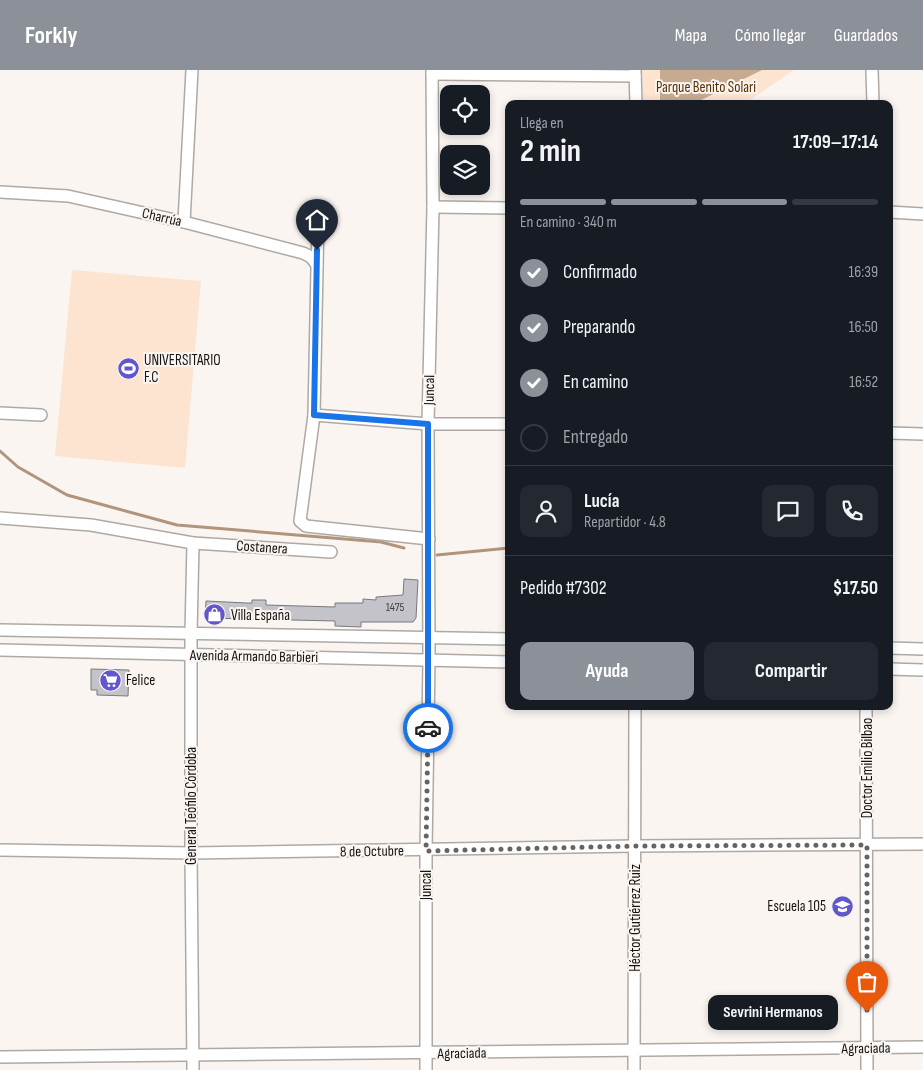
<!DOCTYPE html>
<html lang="es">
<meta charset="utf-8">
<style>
:root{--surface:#171b24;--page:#242831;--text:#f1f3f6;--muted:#9ea1a6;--line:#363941;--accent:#8c9099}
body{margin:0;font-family:"Sofia Sans Condensed",sans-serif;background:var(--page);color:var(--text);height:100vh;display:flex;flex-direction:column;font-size:19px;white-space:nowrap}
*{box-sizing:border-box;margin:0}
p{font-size:16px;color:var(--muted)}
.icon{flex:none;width:28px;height:28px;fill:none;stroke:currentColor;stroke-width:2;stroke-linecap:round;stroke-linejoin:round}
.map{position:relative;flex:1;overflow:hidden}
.drawer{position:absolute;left:505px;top:30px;width:388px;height:610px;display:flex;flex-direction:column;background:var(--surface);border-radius:10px;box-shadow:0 2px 8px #0003}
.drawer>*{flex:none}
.controls{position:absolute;left:440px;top:15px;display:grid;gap:10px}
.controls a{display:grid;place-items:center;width:50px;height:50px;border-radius:10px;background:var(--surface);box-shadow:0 2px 8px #0003;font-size:25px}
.pin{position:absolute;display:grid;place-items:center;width:42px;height:42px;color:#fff;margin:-51px -21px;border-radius:50% 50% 50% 0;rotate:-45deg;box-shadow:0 0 5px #0007}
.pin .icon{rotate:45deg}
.courier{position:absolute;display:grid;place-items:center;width:50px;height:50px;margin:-25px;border:4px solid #1a73e8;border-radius:50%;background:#fff;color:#222;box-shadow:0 1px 6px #0007}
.bubble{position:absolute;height:35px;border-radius:10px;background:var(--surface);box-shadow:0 2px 8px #0003;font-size:16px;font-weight:700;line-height:35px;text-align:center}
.summary em{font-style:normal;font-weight:700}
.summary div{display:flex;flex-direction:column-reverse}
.summary{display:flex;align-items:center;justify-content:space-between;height:85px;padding:0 15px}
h1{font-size:32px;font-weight:700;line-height:38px}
.bar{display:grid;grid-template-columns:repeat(4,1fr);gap:8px 5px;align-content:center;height:60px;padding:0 15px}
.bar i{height:6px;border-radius:4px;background:var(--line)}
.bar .selected{background:var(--accent)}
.bar p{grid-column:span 4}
.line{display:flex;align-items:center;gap:12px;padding:0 15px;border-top:1px solid var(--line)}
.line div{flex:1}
.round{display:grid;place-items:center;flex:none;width:52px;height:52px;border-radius:10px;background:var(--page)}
ol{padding:0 15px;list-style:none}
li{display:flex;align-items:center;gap:15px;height:55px}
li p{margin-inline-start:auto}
li .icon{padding:5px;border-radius:50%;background:var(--accent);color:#fff;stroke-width:4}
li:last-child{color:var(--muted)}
li i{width:28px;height:28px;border:2px solid var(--line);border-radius:50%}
.cta{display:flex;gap:10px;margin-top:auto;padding:10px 15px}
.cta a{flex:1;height:58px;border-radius:10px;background:var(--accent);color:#fff;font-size:20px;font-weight:700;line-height:58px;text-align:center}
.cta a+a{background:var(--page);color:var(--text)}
header{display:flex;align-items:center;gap:30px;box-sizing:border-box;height:70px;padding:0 25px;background:var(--accent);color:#fff}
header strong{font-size:24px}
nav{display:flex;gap:28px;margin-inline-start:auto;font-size:18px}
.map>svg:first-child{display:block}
</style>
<header>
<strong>Forkly</strong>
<nav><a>Mapa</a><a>Cómo llegar</a><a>Guardados</a></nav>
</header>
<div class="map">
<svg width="923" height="1000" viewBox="0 0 923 1000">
<rect width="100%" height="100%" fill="#fbf5f1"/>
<!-- green -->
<g fill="#fce4d1">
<polygon points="642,0 794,0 744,34 643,34"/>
<polygon points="72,200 201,211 185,398 55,386"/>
</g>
<!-- forest -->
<polygon fill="#c8aa91" points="660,0 762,0 693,34 660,34"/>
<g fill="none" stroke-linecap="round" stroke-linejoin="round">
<!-- stream -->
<g stroke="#b1947c" stroke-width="3">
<polyline points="0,381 18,397 67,425 177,455 381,472 404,478"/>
<polyline points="437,485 509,478"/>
</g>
</g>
<!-- building -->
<g fill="#c3c3c9" stroke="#79797f">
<polygon points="404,509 418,510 416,548 413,552 361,552 361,557 335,556 335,551 205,548 206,531 247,533 252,533 252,530 266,530 266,535 335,537 335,533 363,533 363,529 376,530 376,527 403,525"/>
<polygon points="91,599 129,600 128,626 97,625 97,620 91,620"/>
</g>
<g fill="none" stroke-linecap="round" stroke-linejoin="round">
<defs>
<g id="minor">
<polyline points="635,0 636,34"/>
<polyline points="872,0 873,34"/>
<polyline points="432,4 635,6"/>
<polyline points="0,122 68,126 184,152 303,183 311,187 317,195"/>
<polyline points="433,137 509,138"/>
<polyline points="889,142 923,144"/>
<polyline points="318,149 314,345 300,451 306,456 429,469"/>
<polyline points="184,152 192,0"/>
<polyline points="0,343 41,345"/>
<polyline points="314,345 428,354 509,354"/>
<polyline points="889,363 923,364"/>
<polyline points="0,448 91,455 193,473 331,482"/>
<polyline points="193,473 191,564 191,783 193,1000"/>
<polyline points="0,560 509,569"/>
<polyline points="889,578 923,579"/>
<polyline points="0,580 509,592"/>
<polyline points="889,599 923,600"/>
<polyline points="866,636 867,1000"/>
<polyline points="0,780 191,783 635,776 923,774"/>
<polyline points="0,987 923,977"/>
<polyline points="426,1000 426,781 429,590 428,354 433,137 432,0"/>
<polyline points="634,1000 635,636"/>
</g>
</defs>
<!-- minor casing -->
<use href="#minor" stroke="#aea9a5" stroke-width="14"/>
<!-- minor -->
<use href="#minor" stroke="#fff" stroke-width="11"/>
</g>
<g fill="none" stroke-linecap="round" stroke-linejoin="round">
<!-- done -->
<polyline stroke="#666360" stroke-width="5" stroke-dasharray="0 9" points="428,658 426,781 635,776 867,775 867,942"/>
<!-- route -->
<polyline stroke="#1a73e8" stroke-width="6" points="317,180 314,345 428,354 428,658"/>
</g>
<!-- icons -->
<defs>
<symbol id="stadium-disc" viewBox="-11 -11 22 22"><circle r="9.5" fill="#6256cf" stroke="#fbf5f1"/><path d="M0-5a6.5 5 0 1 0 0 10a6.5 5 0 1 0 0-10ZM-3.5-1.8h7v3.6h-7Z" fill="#fff"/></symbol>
<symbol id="shop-disc" viewBox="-11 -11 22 22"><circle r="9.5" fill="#6256cf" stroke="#fbf5f1"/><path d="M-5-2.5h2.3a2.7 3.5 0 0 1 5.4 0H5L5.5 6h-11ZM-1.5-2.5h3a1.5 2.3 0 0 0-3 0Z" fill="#fff"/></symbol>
<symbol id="supermarket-disc" viewBox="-11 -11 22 22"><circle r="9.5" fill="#6256cf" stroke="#fbf5f1"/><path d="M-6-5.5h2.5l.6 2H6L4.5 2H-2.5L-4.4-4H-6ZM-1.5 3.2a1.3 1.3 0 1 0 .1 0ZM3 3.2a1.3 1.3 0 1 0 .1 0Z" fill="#fff"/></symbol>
<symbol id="school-disc" viewBox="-11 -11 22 22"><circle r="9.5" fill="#6256cf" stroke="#fbf5f1"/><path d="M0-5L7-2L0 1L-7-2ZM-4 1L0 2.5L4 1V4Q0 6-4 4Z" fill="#fff"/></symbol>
</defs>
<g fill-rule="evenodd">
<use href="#stadium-disc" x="116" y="286" width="25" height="25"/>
<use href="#shop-disc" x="202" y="532" width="25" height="25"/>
<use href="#supermarket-disc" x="98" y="598" width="25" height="25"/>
<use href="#school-disc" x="830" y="824" width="25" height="25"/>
</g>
<g text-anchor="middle" stroke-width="4" stroke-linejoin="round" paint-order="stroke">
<!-- number labels -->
<g font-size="12" fill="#404040">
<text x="395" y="541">1475</text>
</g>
<!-- park labels -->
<g font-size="15" fill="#582f03" stroke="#fbf5f1">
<text x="706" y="22">Parque Benito Solari</text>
</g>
<!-- street labels -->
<g font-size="15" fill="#151412" stroke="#fbf5f1">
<text transform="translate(162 147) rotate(13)" y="5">Charrúa</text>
<text transform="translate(429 320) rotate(-89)" y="5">Juncal</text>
<text transform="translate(262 477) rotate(4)" y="5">Costanera</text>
<text transform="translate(254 586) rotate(1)" y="5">Avenida Armando Barbieri</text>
<text transform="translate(867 698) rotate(-90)" y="5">Doctor Emilio Bilbao</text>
<text transform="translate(191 736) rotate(-90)" y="5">General Teófilo Córdoba</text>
<text transform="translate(372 781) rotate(-1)" y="5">8 de Octubre</text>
<text transform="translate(426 815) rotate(-90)" y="5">Juncal</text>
<text transform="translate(635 848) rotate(-90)" y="5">Héctor Gutiérrez Ruiz</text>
<text transform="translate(866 978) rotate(-1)" y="5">Agraciada</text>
<text transform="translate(462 983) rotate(-1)" y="5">Agraciada</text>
</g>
<!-- poi labels -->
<g font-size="15" fill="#151412" stroke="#fbf5f1" text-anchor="start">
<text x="144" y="295">UNIVERSITARIO<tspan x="144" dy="17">F.C</tspan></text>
<text x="231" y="550">Villa España</text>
<text x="126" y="615">Felice</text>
<text x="826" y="841" text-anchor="end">Escuela 105</text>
</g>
</g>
</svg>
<div class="controls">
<a><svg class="icon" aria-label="locate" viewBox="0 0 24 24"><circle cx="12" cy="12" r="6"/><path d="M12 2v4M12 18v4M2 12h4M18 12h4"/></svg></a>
<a><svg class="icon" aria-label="layers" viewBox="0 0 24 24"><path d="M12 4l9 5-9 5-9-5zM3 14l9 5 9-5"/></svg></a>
</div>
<div class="pin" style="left:867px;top:942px;background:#ea580c"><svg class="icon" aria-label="bag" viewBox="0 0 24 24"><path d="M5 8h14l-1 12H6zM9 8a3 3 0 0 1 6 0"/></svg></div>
<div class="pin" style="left:317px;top:180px;background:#1f2937"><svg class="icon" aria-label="home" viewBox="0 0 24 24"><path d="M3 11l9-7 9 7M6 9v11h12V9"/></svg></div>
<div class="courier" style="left:428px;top:658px"><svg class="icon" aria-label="car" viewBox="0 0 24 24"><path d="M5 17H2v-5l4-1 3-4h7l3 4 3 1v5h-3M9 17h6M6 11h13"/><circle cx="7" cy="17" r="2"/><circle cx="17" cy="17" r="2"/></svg></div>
<div class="bubble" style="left:708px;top:925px;width:130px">Sevrini Hermanos</div>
<section class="drawer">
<div class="summary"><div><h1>2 min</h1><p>Llega en</p></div><em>17:09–17:14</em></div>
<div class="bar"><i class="selected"></i><i class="selected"></i><i class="selected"></i><i></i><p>En camino · 340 m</p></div>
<ol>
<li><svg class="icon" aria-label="check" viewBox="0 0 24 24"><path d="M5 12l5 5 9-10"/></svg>Confirmado<p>16:39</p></li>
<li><svg class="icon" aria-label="check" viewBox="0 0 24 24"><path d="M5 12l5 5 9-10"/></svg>Preparando<p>16:50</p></li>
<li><svg class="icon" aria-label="check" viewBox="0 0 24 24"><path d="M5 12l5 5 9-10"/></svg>En camino<p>16:52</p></li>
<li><i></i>Entregado</li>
</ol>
<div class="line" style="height:90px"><a class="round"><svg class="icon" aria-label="person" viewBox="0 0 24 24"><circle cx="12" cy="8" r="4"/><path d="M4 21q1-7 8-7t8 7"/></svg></a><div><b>Lucía</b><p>Repartidor · 4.8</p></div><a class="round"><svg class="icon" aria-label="chat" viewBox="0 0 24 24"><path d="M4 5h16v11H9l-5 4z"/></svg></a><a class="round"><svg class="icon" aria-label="phone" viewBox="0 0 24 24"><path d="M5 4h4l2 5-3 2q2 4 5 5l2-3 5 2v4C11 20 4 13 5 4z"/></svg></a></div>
<div class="line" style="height:65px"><div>Pedido #7302</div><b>$17.50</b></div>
<div class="cta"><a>Ayuda</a><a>Compartir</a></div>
</section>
</div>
